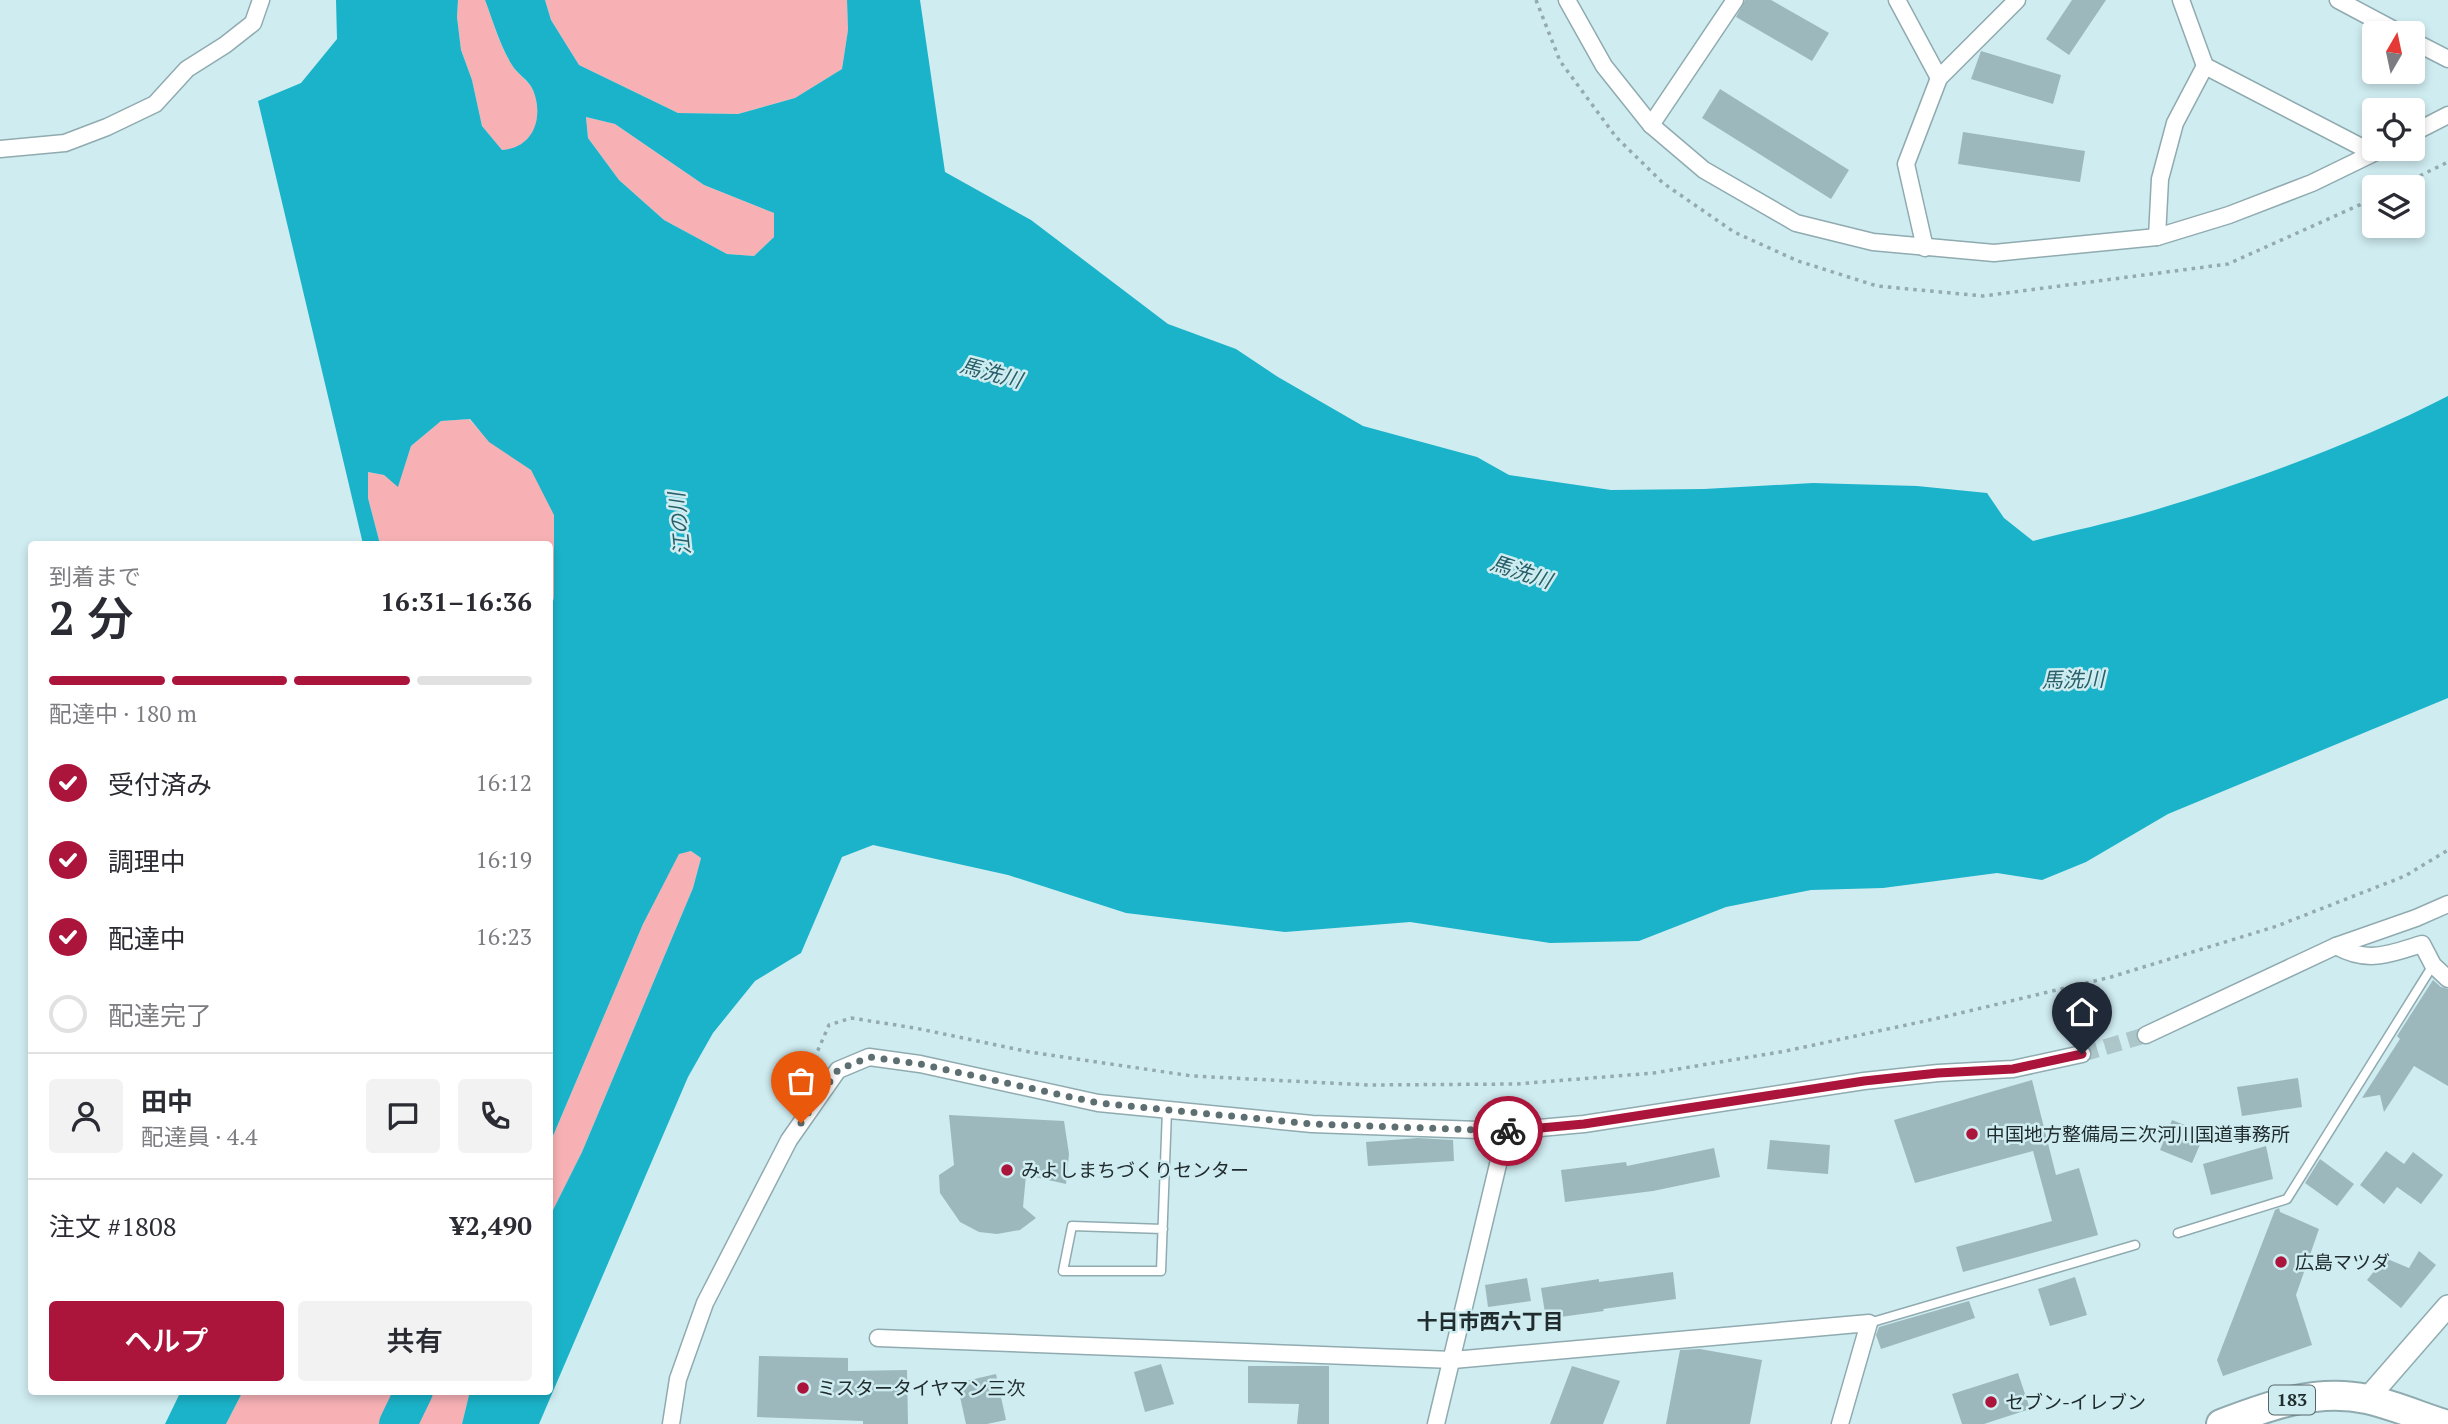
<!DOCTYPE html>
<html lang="ja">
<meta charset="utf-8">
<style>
:root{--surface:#fff;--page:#f2f2f3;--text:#2b2b33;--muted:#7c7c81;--line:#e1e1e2;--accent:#ab153b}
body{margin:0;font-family:"PT Serif","Noto Sans JP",serif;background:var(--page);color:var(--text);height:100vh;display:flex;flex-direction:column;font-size:26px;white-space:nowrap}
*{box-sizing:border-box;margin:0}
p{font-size:23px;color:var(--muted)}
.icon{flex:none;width:38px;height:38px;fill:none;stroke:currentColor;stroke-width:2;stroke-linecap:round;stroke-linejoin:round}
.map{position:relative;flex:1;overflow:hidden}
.drawer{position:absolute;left:28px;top:541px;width:525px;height:854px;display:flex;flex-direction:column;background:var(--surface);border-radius:7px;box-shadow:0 4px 10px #0003}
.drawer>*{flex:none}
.needle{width:46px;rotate:9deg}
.controls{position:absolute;left:2362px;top:21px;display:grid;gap:14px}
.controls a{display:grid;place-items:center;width:63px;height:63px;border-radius:7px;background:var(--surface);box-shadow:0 4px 10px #0003;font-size:35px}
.pin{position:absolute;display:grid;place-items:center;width:60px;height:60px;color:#fff;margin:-72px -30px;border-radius:50% 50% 50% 0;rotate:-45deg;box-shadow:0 0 7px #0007}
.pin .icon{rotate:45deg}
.courier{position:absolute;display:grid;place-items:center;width:70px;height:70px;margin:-35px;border:5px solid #ab153b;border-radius:50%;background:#fff;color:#222;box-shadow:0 2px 9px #0007}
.headline em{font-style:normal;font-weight:600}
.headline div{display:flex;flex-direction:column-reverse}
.headline{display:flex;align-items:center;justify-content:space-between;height:119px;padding:0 21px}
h1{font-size:46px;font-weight:600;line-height:52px}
.bar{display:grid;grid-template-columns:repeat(4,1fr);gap:10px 7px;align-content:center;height:84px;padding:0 21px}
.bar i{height:9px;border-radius:5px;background:var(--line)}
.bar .on{background:var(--accent)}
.bar p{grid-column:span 4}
.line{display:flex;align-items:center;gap:18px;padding:0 21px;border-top:2px solid var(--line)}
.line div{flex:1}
.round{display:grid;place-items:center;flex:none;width:74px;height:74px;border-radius:7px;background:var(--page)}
ol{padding:0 21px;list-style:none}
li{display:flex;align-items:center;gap:21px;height:77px}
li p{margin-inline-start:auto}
li .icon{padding:7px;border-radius:50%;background:var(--accent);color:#fff;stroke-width:4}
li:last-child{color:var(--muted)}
li i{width:38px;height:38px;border:4px solid var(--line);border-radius:50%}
.button{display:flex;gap:14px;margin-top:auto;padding:14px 21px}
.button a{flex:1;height:80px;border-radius:7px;background:var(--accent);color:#fff;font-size:28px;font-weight:600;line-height:80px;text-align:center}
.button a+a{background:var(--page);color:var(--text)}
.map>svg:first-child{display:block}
</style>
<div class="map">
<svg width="2448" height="1424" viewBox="0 0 2448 1424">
<rect width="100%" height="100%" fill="#cfecf1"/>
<!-- green -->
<g fill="#f7b1b5">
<path d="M458,0H485C493,21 500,47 512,65C517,74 529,81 533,90C544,118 534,148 502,150L482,126L472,80L461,50L457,17Z"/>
<polygon points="545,0 847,0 848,30 842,69 795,98 738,114 678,113 579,65 551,20"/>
<polygon points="586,117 615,124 704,185 774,213 774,237 754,256 727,254 664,220 619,180 588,138"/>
<polygon points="469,419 490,442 531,470 555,515 554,597 550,614 550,544 380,544 368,498 368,472 384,475 398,486 411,446 441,421"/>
<polygon points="691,851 701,858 693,888 582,1152 550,1216 550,1143 643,924 679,853"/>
<polygon points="243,1391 470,1391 462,1424 226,1424"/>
</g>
<!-- water -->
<g fill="#1bb3c9" fill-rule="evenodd">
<path d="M336,0H458L457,17L461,50L472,80L482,126L502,150C534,148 544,117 533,90C529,80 517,74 512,65C500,46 493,21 485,0H545L551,20L579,65L678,113L738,114L795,98L842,69L848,30L847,0H920L945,172L1031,220L1168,324L1236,349L1278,377L1363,426L1477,457L1509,475L1611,490L1704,489L1813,483L1917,486L1987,493L2004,518L2033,541C2071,531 2110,523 2148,512C2246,483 2357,443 2448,396V698L2168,814L2086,862L2042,880L1997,873L1883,888L1811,890L1726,907L1639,941L1550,943L1410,922L1285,932L1126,913L1008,875L873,845L842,857L801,953L755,981L713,1033L688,1077L539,1424H462L470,1391H550V1216L582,1152L693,888L701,858L691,851L679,854L643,924L550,1143V614L554,597V515L531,470L489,442L470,419L441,421L411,446L398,487L384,475L368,472V498L380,544H363L258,101L301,83L337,39ZM586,117L615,124L704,185L774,213V237L754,256L727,254L664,220L619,180L588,138Z"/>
<polygon points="181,1391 243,1391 226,1424 165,1424"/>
</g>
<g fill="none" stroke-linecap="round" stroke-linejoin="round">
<!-- river -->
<polyline stroke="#1bb3c9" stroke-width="38" points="398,1424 414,1391"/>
</g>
<!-- building -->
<g fill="#9db8bd">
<polygon points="1745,0 1771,0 1829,33 1812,61 1736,17"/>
<polygon points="2072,0 2106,0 2069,55 2046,39"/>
<polygon points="1981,51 2061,75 2053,104 1971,79"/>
<polygon points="1720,89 1849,170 1831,199 1702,118"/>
<polygon points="1963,132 2085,151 2080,182 1958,164"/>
<polygon points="2433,980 2441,987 2448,989 2448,1086 2414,1066 2384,1112 2380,1095 2362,1098 2400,1039 2397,1036"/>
<polygon points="2298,1078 2302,1107 2242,1116 2237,1087"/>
<polygon points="2032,1080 2056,1175 2079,1168 2098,1235 1963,1272 1956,1247 2052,1221 2033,1151 1915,1183 1894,1120"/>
<polygon points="949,1115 1064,1121 1069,1154 1066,1184 1026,1175 1023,1207 1036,1218 1020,1230 997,1234 979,1232 960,1222 940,1193 939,1175 954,1165"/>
<polygon points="2172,1120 2205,1133 2192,1163 2160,1150"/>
<polygon points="1418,1138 1453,1140 1454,1161 1368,1166 1366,1142"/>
<polygon points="1770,1140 1830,1145 1828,1174 1767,1169"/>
<polygon points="2266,1146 2273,1179 2211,1195 2203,1164"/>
<polygon points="1714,1148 1720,1177 1653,1191 1565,1202 1561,1170 1626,1162 1627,1166"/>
<polygon points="2386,1151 2404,1164 2413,1152 2443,1175 2421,1204 2397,1187 2384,1204 2360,1185"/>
<polygon points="2320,1159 2354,1184 2337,1206 2305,1183"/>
<polygon points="2279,1208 2280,1212 2319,1229 2296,1295 2312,1345 2223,1376 2217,1360 2275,1210"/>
<polygon points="2419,1251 2436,1265 2401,1308 2367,1280 2385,1258 2409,1268"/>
<polygon points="1673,1272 1676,1299 1603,1309 1604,1311 1546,1319 1541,1288 1599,1279 1599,1282"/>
<polygon points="2075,1277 2087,1315 2050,1326 2038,1289"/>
<polygon points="1527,1278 1531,1301 1488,1307 1485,1285"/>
<polygon points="1969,1301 1975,1318 1881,1349 1876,1335 1879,1327"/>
<polygon points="1700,1349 1762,1360 1750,1424 1666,1424 1680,1350"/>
<polygon points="759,1356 848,1358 848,1371 907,1370 908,1424 863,1424 863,1421 757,1417"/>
<polygon points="1161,1364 1174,1404 1145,1412 1134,1372"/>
<polygon points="1248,1366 1329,1366 1329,1424 1297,1424 1299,1404 1248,1403"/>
<polygon points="1572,1366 1620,1381 1603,1424 1550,1424"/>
<polygon points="2018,1373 2030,1409 1984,1424 1962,1424 1952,1394"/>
<polygon points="996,1374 1006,1420 987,1424 966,1424 957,1383"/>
</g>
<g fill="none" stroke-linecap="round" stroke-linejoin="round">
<!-- minor-tunnel -->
<polyline stroke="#acc6ca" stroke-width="16" stroke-dasharray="16 8" stroke-linecap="butt" points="2082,1054 2146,1035"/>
<defs>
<g id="service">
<polyline points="1163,1229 1072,1226 1063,1271 1161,1271 1167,1110"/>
<polyline points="2178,1233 2287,1199 2433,965"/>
<polyline points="1869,1323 2135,1245"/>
</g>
<g id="minor">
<polyline points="1567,0 1604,66 1651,125 1704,170 1796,223 1873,242 1994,253 2157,237 2229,215 2312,183 2382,149"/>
<polyline points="1897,0 1939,78"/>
<polyline points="2181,0 2205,66 2373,153"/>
<polyline points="2338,0 2400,33"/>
<polyline points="2413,41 2448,59"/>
<polyline points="1651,125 1735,0"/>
<polyline points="2413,133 2448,115"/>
<polyline points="0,149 65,143 107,127 155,104 187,69 225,45 253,23 261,0"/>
<polyline points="2157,237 2160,179 2175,123 2205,66"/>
<polyline points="1925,248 1906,164 1939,78 2017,0"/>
<path d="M2336,946C2368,964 2389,954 2422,944L2433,965L2448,979"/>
<polyline points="2146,1035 2336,946 2416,918 2448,904"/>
<polyline points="878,1338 1453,1360 1869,1323 1840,1424"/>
<polyline points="671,1424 678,1379 705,1303 789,1140 838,1070 869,1057 920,1064 1098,1103 1312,1124 1506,1131 1584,1124 1864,1081 1938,1073 2013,1069 2082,1054"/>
<polyline points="1436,1424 1506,1131"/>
</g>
<polyline id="tertiary" points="2367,1399 2448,1306"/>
<path id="trunk" d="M2221,1424C2268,1406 2316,1388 2367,1399C2393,1405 2419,1416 2444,1424"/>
</defs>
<!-- service casing -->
<use href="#service" stroke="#90abb0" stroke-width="11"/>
<!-- minor casing -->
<use href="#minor" stroke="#90abb0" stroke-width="19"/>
<!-- tertiary casing -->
<use href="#tertiary" stroke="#90abb0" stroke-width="24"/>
<!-- trunk casing -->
<use href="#trunk" stroke="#90abb0" stroke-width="32"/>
<!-- path -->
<g stroke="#94aaae" stroke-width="3.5" stroke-dasharray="3.5 5" stroke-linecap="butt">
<polyline points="1536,0 1560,61 1616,137 1663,183 1734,232 1798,261 1877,286 1983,296 2228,264 2375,198"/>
<polyline points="2397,187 2448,162"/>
<polyline points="786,1101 818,1050 829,1025 851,1018 915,1028 1030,1052 1192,1076 1368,1085 1516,1084 1654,1073 1786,1051 1948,1016 2111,977 2277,926 2405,876 2448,850"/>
</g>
<!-- service -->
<use href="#service" stroke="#fff" stroke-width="8"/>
<!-- minor -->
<use href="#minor" stroke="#fff" stroke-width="16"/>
<!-- tertiary -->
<use href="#tertiary" stroke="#fff" stroke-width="21"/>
<!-- trunk -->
<use href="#trunk" stroke="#fff" stroke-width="28"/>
</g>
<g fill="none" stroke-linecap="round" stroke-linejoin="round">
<!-- done -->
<polyline stroke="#5e6f72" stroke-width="7" stroke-dasharray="0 12.6" points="801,1123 838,1070 869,1057 920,1064 1098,1103 1312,1124 1508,1131"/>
<!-- route -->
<polyline stroke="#ab153b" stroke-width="9" points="1508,1131 1584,1124 1864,1081 1938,1073 2013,1069 2082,1054"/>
</g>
<!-- markers -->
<g fill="#ab153b" stroke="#cfecf1" stroke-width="2.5">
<circle cx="1972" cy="1134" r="7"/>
<circle cx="1007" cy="1170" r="7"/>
<circle cx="2281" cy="1262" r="7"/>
<circle cx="803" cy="1388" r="7"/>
<circle cx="1991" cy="1402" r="7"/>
</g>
<g text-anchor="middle" stroke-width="5" stroke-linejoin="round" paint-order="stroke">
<!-- shield labels -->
<rect fill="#cfecf1" stroke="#556668" stroke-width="2" x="2269" y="1385.5" width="46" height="29" rx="5"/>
<g font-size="18" font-weight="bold" fill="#212c2e">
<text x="2292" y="1406">183</text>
</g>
<!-- poi labels -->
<g font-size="19" fill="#212c2e" stroke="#cfecf1" text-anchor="start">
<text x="1986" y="1141">中国地方整備局三次河川国道事務所</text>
<text x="1021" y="1177">みよしまちづくりセンター</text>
<text x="2295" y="1269">広島マツダ</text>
<text x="817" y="1395">ミスタータイヤマン三次</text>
<text x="2005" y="1409">セブン-イレブン</text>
</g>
<!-- water labels -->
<g font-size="21" font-style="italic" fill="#285f68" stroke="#cfecf1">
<text transform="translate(991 373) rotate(15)" y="7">馬洗川</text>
<text transform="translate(680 524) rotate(-96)" y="7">江の川</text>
<text transform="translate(1521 572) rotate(18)" y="7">馬洗川</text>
<text transform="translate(2073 680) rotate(-1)" y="7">馬洗川</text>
</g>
<!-- neighbourhood labels -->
<g font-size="21" font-weight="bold" fill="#212c2e" stroke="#cfecf1">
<text x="1490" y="1329">十日市西六丁目</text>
</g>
</g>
</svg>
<div class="controls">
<a><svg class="needle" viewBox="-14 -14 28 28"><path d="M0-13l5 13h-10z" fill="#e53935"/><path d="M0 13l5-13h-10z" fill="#7c7c81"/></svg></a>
<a><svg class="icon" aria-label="locate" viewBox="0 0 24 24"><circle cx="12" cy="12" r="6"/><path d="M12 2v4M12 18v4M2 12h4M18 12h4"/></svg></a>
<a><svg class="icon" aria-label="layers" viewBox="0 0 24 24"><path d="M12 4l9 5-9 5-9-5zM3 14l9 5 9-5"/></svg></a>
</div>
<div class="pin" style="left:801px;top:1123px;background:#ea580c"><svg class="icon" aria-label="bag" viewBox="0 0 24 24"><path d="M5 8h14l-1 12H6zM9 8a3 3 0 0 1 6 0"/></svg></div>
<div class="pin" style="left:2082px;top:1054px;background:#1f2937"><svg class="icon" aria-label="home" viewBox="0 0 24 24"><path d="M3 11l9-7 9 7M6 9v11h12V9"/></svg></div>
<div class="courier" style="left:1508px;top:1131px"><svg class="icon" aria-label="bike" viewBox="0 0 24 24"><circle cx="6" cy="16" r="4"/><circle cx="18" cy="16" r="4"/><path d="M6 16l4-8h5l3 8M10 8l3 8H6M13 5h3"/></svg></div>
<section class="drawer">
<div class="headline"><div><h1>2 分</h1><p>到着まで</p></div><em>16:31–16:36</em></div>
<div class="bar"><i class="on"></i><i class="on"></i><i class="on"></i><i></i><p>配達中 · 180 m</p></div>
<ol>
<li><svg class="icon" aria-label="check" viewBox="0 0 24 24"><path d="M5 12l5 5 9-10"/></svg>受付済み<p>16:12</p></li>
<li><svg class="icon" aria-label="check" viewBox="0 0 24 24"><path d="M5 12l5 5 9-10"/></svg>調理中<p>16:19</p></li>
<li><svg class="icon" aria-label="check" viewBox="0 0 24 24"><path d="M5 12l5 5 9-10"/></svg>配達中<p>16:23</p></li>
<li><i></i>配達完了</li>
</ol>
<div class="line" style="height:126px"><a class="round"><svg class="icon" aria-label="person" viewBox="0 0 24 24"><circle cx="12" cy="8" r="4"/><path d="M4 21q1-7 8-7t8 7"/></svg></a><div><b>田中</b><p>配達員 · 4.4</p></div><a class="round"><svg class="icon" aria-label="chat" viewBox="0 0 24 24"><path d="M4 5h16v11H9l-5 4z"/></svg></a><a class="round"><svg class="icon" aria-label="phone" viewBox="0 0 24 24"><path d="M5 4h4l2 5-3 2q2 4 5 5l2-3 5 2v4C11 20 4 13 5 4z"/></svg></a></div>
<div class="line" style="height:91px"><div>注文 #1808</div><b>¥2,490</b></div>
<div class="button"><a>ヘルプ</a><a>共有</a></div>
</section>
</div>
